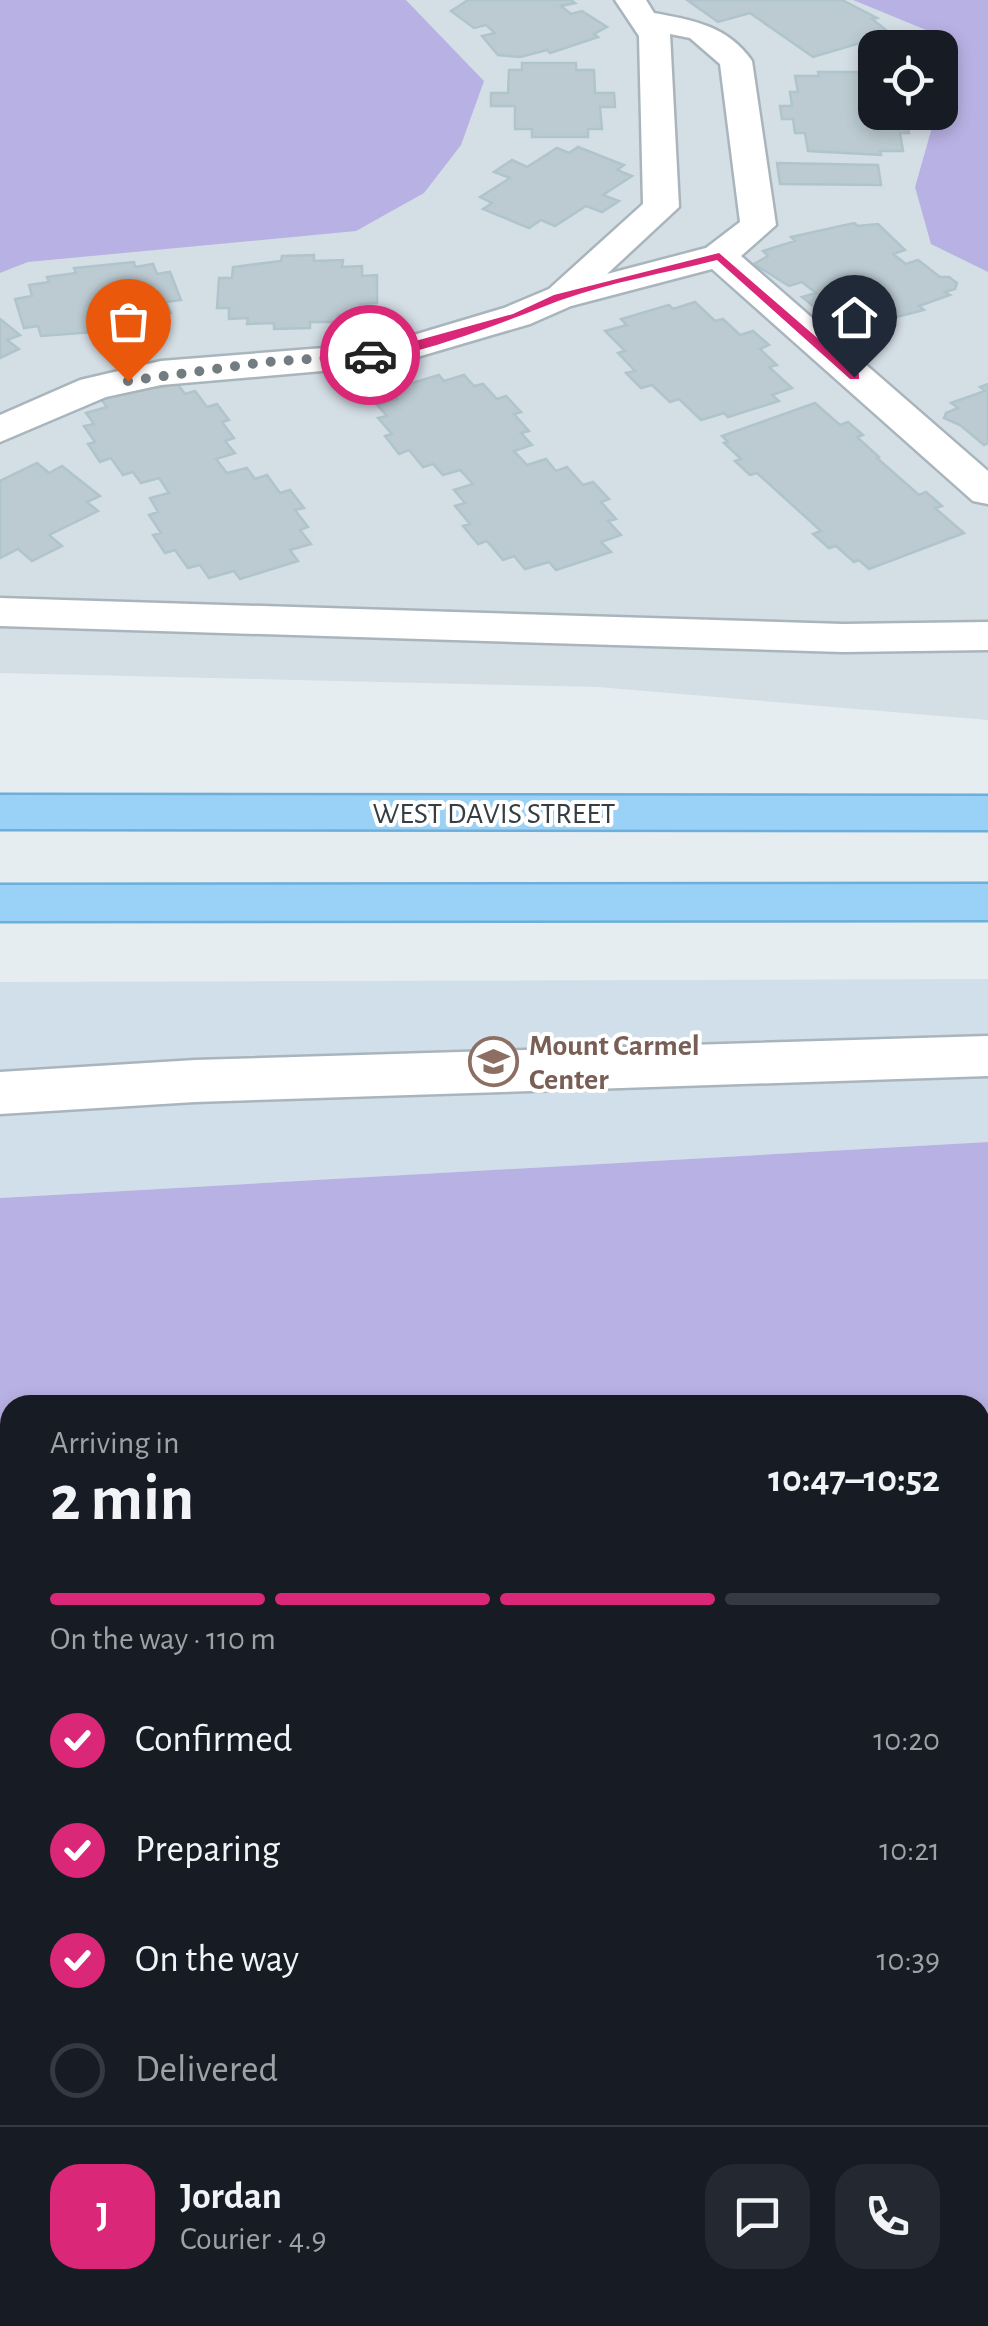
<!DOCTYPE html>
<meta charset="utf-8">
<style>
:root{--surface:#171b24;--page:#242831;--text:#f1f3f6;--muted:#9ea1a6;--line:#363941;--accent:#db2777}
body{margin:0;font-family:"Alegreya Sans",sans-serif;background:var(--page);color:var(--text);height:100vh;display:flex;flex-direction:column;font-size:38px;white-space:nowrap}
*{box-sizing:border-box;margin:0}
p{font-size:32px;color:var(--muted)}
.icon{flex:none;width:55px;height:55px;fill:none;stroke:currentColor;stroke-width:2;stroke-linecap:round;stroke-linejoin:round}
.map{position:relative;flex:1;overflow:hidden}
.sheet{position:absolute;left:0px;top:1395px;width:990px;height:932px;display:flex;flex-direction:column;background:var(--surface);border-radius:30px 30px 0 0;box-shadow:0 5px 15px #0003}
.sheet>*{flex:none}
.fabs{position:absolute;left:858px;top:30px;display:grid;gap:20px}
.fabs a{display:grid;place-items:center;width:100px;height:100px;border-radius:20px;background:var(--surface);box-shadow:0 5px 15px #0003;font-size:50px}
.pin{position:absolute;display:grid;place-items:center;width:85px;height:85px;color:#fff;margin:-102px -42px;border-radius:50% 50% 50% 0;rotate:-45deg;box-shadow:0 0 10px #0007}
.pin .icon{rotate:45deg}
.courier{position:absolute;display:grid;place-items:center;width:100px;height:100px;margin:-50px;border:8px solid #db2777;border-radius:50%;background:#fff;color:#222;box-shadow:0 2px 12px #0007}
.headline em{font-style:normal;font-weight:600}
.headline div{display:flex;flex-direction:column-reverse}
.headline{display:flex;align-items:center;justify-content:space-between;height:170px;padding:0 50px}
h1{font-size:65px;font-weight:600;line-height:75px}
.bar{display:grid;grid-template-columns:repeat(4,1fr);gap:15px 10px;align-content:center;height:120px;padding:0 50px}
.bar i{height:12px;border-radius:8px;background:var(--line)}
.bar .current{background:var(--accent)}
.bar p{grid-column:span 4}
.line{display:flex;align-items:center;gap:25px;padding:0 50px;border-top:2px solid var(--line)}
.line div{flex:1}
.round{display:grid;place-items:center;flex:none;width:105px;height:105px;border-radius:30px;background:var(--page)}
ol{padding:0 50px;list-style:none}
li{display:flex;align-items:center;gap:30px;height:110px}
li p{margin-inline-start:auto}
li .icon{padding:10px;border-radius:50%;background:var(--accent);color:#fff;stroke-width:4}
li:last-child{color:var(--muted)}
li i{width:55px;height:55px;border:5px solid var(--line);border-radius:50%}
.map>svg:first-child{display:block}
</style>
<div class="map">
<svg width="988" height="2326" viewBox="0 0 988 2326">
<rect width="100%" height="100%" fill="#e5edf1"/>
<!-- residential -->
<polygon fill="#d4dee5" points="406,0 853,0 938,35 947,75 940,99 940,48 875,48 875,112 936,113 915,187 988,272 988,720 598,687 0,673 0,273 484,81"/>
<!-- education -->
<polygon fill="#d0dfe9" points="988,979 988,1142 0,1198 0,982"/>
<!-- green -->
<g fill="#b8b1e3" fill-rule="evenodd">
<polygon points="0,0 406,0 484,81 461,145 424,193 356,231 28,262 0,273"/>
<polygon points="853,0 988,0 988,272 931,244 915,187 936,113 940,112 947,75 938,35"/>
<path d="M988,1142V2326H0V1198ZM980,1405V2318H10V1405Z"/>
</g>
<!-- building -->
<g fill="#bccbd2" stroke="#b0c4cc" stroke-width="2.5">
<polygon points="468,0 571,0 575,3 561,6 571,14 582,11 607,27 594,34 598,37 550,53 547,50 520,57 498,55 482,36 495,33 486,25 474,28 451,11"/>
<polygon points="687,0 842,0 877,18 872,19 891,34 813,57 750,13 718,22"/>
<polygon points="522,63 576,63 576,70 594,70 595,93 614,93 615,107 600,107 602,129 588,129 588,137 532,137 532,129 515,129 515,106 491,106 491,93 508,93 509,70 522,70"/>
<polygon points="818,72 865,72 866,76 875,76 875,112 916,112 918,119 905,119 909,133 900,133 903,151 880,151 881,155 808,151 805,133 795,133 793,119 782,119 780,106 792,106 790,92 798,92 795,76 819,76"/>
<polygon points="578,147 624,165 617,170 632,176 603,195 619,201 602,212 586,206 555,226 541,220 529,228 483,209 492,203 480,197 510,178 494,172 512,160 527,167 557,148 569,153"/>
<polygon points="777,163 878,165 881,185 780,184"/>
<polygon points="854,223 858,226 878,224 905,250 893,254 906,264 918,260 940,277 949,277 957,283 955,289 945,292 950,295 919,306 924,310 893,318 889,315 855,326 851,322 840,325 828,324 823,314 802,297 816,293 802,282 789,286 754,264 768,256 763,251 795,241 791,237"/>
<polygon points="314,255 314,261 343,260 342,267 362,266 362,276 377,275 377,303 360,304 360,315 338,315 337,322 310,322 310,328 274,329 274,323 247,324 248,318 229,319 229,308 217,308 219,278 232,278 233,267 281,261 282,256"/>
<polygon points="134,262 135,267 153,264 157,274 170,272 181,300 166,302 171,313 151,316 153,321 122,326 124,333 96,338 94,332 41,336 38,326 24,328 15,299 32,296 29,285 49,282 47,277 76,273 74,268"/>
<polygon points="695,302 715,321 723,319 740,335 753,331 769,345 760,349 777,365 769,367 792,388 772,395 779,401 728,417 724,413 701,420 679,399 670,402 652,385 641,388 626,373 635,371 618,353 625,351 605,331 627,325 621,319 669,305 673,309"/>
<polygon points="0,319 20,335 7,340 19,349 0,358"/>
<polygon points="439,375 444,381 464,375 474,386 483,384 497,399 506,396 521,412 514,414 529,431 521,433 532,445 514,451 527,465 546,459 556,471 567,467 583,485 593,482 609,499 601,502 616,519 608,521 621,535 601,542 611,552 556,570 549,562 525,569 514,556 503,560 487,541 478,544 463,526 470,524 455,506 465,503 454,490 473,484 460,470 443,475 433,464 423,467 409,450 399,454 385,436 392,434 378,418 387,416 377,405 397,399 389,390"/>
<polygon points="153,383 157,388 177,383 185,394 195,391 207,407 217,404 229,420 222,422 234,438 225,441 235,453 216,459 227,473 247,468 255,479 267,475 280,493 290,490 304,508 295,510 308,527 300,530 311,544 290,550 298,561 240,579 234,571 209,578 200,565 188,568 175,550 165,553 153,535 161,533 149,515 158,512 150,498 169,493 159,478 141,483 133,472 123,475 111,458 100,462 88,444 95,442 84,426 94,424 86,413 107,407 100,398"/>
<polygon points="988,384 988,443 984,445 960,425 944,418 946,413 958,408 951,403 985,391 980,387"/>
<polygon points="815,403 840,425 848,422 863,435 857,437 879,457 877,458 919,495 926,492 942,506 935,508 964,533 869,569 859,560 854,562 836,546 829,548 813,534 821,531 757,473 750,475 735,461 741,459 724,443 728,442 722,436"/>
<polygon points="37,463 49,473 62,466 100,496 87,502 98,511 49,535 62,546 32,561 18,549 0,558 0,481"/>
</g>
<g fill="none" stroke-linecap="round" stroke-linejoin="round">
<defs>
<g id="minor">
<path d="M615,0H646L654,13C693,20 728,26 752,61L776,225L741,256L988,471V504L973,501L712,269L571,306L530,324L390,365L161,385L106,397L0,442V415L80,380L161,361L387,343L504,308L549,289L643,204L639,36ZM670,34L690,38L720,64L740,222L706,248L607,274L679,207Z"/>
<polygon points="0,598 843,624 988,622 988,650 843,652 0,626"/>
<polygon points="988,1036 988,1076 195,1102 0,1114 0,1072 195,1060"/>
</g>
<g id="major">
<polygon points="0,795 988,796 988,830 0,829"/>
<polygon points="988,884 988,920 0,921 0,885"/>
</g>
</defs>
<!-- minor casing -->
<use href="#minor" stroke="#a9b5bc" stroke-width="5"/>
<!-- major casing -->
<use href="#major" stroke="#6bafda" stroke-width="5"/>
<!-- minor -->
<use href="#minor" fill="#fff" fill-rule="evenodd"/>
<!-- major -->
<use href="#major" fill="#9ad1f6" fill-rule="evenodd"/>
</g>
<!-- route -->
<path fill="#db2777" d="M719,253L859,374V379H850L717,260C666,273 611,282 561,300C528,312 392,369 365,355L513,314L554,295Z"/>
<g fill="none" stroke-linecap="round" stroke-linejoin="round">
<!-- done -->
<polyline stroke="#737c80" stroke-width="10" stroke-dasharray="0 18" points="128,381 266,362 370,355"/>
</g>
<!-- icons -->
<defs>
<symbol id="university-ring" viewBox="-11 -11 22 22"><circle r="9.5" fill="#fff" stroke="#8d6e63" stroke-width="1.5"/><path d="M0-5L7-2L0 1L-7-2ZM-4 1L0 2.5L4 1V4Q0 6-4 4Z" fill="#8d6e63"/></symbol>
</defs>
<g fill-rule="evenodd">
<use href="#university-ring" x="466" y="1034" width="55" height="55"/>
</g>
<g text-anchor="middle" stroke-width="8" stroke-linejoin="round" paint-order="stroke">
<!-- street labels -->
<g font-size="30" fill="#353f43" stroke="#fff">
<text x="494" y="823">WEST DAVIS STREET</text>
</g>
<!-- education labels -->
<g font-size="30" font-weight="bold" fill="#785e54" stroke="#fff" text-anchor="start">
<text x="529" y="1055">Mount Carmel<tspan x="529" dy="34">Center</tspan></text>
</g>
</g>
</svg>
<div class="fabs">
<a><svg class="icon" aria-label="locate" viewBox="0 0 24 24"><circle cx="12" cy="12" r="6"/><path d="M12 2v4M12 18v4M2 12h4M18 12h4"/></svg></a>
</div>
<div class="pin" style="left:128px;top:381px;background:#ea580c"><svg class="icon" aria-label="bag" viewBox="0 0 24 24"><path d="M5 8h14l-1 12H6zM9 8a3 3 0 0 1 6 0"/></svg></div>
<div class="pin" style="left:854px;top:377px;background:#1f2937"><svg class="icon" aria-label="home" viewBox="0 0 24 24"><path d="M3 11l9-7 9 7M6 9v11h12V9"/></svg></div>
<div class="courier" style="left:370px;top:355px"><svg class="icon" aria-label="car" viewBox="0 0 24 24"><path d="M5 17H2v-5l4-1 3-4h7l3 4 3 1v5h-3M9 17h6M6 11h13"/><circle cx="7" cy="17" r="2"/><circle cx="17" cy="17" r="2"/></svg></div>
<section class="sheet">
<div class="headline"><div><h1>2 min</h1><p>Arriving in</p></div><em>10:47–10:52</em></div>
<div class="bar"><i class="current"></i><i class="current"></i><i class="current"></i><i></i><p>On the way · 110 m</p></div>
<ol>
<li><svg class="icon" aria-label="check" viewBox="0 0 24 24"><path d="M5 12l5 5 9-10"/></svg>Confirmed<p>10:20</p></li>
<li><svg class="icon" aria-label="check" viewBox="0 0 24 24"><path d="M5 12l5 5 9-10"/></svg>Preparing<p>10:21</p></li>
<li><svg class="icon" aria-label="check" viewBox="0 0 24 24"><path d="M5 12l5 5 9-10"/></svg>On the way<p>10:39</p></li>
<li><i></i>Delivered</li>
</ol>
<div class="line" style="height:180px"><b class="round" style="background:var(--accent);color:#fff">J</b><div><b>Jordan</b><p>Courier · 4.9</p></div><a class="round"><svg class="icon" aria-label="chat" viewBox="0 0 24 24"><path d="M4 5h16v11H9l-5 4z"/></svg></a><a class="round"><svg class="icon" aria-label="phone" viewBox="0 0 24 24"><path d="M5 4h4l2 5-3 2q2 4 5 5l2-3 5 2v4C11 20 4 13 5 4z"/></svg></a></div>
</section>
</div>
